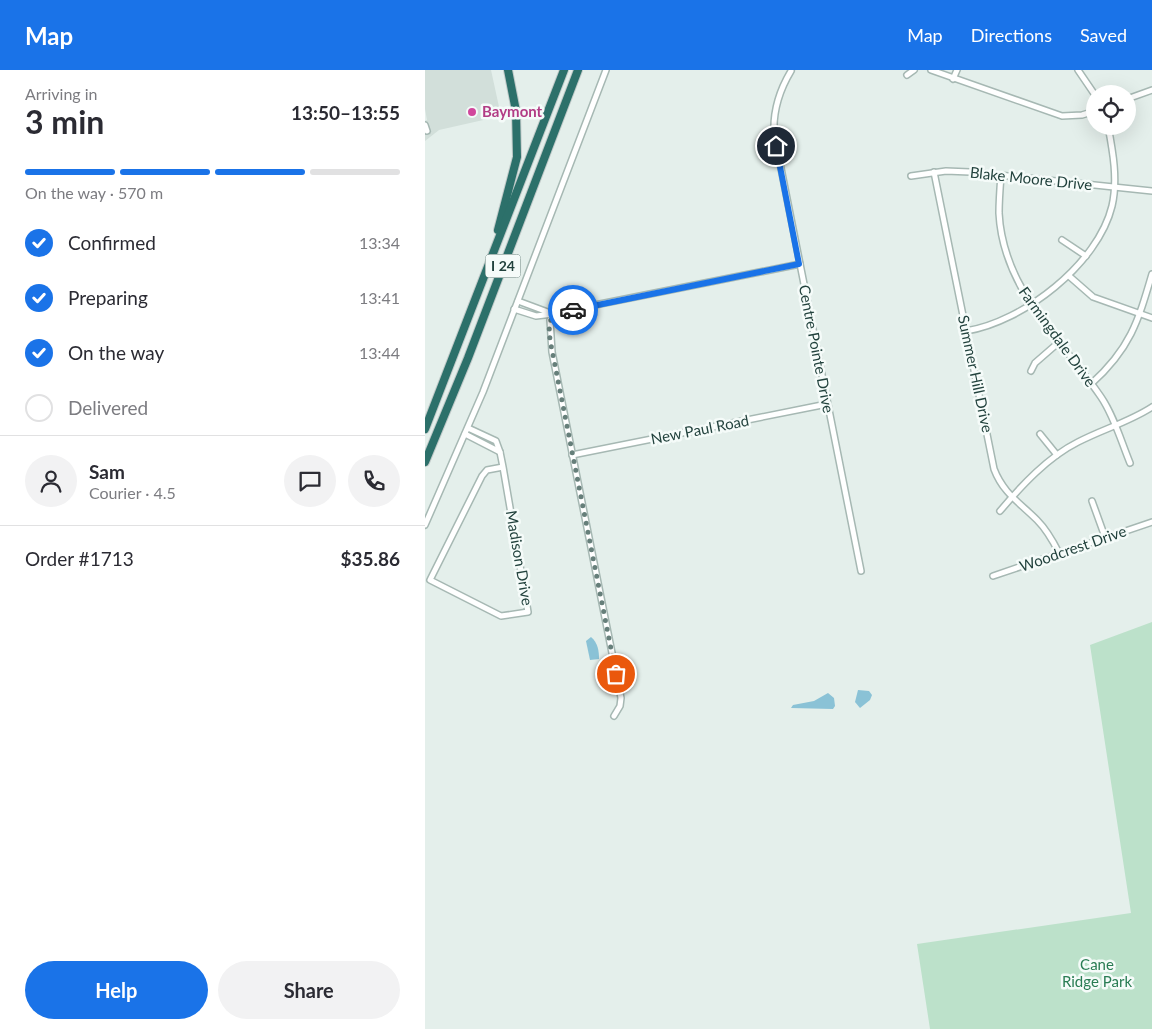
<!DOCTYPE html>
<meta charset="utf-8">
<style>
:root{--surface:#fff;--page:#f2f2f3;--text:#2b2b33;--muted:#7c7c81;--line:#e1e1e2;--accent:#1a73e8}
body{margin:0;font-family:Lato,sans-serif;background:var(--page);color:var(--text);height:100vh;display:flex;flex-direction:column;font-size:19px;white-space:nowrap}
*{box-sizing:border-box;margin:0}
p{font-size:16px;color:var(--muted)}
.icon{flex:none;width:28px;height:28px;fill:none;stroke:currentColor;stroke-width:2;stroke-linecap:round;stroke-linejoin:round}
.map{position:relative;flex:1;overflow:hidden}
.drawer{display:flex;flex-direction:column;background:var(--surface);width:425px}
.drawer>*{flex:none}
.buttons{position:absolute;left:661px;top:15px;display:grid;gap:10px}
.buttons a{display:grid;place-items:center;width:50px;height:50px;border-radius:50%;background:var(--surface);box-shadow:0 5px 20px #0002;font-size:25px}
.pin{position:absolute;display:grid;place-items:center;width:42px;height:42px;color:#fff;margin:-21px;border:2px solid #fff;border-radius:50%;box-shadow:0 1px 5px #0007}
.courier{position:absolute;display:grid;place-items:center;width:50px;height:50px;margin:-25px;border:4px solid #1a73e8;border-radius:50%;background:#fff;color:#222;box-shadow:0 1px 6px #0007}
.summary em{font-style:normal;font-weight:700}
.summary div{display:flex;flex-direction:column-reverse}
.summary{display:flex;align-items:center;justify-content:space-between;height:85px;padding:0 25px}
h1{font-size:32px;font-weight:700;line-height:38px}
.bar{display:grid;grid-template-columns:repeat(4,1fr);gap:8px 5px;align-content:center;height:60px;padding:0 25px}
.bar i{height:6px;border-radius:4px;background:var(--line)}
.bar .current{background:var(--accent)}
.bar p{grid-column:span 4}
.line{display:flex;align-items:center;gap:12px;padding:0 25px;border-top:1px solid var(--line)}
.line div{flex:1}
.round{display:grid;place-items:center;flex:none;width:52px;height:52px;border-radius:26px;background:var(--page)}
ol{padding:0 25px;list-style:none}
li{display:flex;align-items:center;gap:15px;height:55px}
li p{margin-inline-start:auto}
li .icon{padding:5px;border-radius:50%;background:var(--accent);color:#fff;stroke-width:4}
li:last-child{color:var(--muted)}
li i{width:28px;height:28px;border:2px solid var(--line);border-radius:50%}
.button{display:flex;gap:10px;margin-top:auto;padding:10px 25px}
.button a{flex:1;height:58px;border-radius:30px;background:var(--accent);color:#fff;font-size:20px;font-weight:700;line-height:58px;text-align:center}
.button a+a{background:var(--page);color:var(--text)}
header{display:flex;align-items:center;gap:30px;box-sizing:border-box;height:70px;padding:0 25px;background:var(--accent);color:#fff}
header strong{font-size:24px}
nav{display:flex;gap:28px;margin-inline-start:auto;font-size:18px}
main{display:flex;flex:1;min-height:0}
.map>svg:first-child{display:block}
</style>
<header>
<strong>Map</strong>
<nav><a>Map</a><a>Directions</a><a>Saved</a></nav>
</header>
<main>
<section class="drawer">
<div class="summary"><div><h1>3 min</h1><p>Arriving in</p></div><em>13:50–13:55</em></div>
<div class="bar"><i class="current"></i><i class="current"></i><i class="current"></i><i></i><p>On the way · 570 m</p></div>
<ol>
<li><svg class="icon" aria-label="check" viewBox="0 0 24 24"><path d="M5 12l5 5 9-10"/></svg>Confirmed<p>13:34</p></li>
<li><svg class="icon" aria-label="check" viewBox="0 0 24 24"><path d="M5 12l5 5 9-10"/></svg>Preparing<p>13:41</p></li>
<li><svg class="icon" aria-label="check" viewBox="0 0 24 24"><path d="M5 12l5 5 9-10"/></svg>On the way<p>13:44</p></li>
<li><i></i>Delivered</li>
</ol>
<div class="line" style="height:90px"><a class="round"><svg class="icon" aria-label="person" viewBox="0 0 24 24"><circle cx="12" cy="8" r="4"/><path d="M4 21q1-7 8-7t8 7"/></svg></a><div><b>Sam</b><p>Courier · 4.5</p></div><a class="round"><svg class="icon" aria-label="chat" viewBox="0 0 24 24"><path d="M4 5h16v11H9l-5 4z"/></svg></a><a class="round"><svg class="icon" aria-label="phone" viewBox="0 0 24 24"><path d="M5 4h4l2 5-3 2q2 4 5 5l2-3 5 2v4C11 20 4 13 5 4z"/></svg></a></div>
<div class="line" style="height:65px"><div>Order #1713</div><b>$35.86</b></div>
<div class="button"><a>Help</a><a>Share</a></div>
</section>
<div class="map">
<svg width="727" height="959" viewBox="0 0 727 959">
<rect width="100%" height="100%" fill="#e4efeb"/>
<!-- built -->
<polygon fill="#d2dfda" points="0,0 66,0 76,46 14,60 0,71 0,51 2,50 0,39"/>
<!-- green -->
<polygon fill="#bce1ca" points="727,552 727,959 505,959 492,874 706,843 665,575"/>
<!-- water -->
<g fill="#8ac2d6">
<path d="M166,567C173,573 174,581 174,589L165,590L161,571Z"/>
<polygon points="433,620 444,621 447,625 445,630 435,638 430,632"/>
<polygon points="403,623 409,628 410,636 408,639 366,638 368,635 389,631"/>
</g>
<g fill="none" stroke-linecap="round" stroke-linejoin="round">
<defs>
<g id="minor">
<polyline points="506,0 637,46 657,45 670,41"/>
<polyline points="653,0 670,25"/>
<path d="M366,1C354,21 348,40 349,63L436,501"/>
<polyline points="482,5 489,0"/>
<polyline points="528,9 532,0"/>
<polyline points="702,29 727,20"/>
<polyline points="0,55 2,61"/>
<path d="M509,102L569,399C578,423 595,433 612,450C622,460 628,471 634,483"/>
<path d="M576,105C575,118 574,131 574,143C578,220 636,268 676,327C689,346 696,371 705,393"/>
<polyline points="486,106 521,101 545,102 727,121"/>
<polyline points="637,170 661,186"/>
<polyline points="644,206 668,227 727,248"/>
<polyline points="89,239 111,246 128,244 93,231"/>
<path d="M541,261C598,252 673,194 687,136C693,110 688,82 683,56"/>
<polyline points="606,301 610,293 633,273"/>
<path d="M666,314C705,279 713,252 727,204"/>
<polyline points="40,364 75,382 71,371 43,358"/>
<polyline points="615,364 632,385"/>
<polyline points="75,382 78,397 103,542 76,546 5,510 57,406 62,400 78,397"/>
<polyline points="147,385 402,334"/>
<polyline points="667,431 680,467"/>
<path d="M575,441C597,415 623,387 653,372C678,359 704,352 727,337"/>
<polyline points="0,455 58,322 181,0"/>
<polyline points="568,506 727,452"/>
<polyline points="189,646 195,636 196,628 127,282 125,250 130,243 375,194"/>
</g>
<g id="highway">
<polyline points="73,160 92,87 91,41 83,0"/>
<polyline points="0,359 139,0"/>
<polyline points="0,392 43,288 153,0"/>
</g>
</defs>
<!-- minor casing -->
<use href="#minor" stroke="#a6b8b3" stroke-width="8"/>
<!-- highway casing -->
<use href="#highway" stroke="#c1cac9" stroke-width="10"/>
<!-- minor -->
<use href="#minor" stroke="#fff" stroke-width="5"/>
<!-- highway -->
<use href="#highway" stroke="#2c706a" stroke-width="8"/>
</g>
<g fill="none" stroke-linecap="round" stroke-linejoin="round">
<!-- done -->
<polyline stroke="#667f7a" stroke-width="5" stroke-dasharray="0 9" points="148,240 128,244 124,255 125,270 191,604"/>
<!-- route -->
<polyline stroke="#1a73e8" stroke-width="6" points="148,240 374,194 351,76"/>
</g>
<!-- markers -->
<circle fill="#d1479c" stroke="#f5fbf9" stroke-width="2" cx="47" cy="42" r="5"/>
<g text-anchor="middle" stroke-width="5" stroke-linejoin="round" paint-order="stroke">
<!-- shield labels -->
<rect fill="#f5fbf9" stroke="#617a75" stroke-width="1" x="60.5" y="184.5" width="35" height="23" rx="4"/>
<g font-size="14" font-weight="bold" fill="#22423d">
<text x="78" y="201">I 24</text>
</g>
<!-- hotel labels -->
<g font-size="15" font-weight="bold" fill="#b23c85" stroke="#f5fbf9" text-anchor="start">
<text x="57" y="47">Baymont</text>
</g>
<!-- street labels -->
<g font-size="15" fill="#22423d" stroke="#f5fbf9">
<text transform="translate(606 109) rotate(6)" y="5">Blake Moore Drive</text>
<text transform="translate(632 267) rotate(54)" y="5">Farmingdale Drive</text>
<text transform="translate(391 279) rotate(79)" y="5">Centre Pointe Drive</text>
<text transform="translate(550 304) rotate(78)" y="5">Summer Hill Drive</text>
<text transform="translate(275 360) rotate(-11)" y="5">New Paul Road</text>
<text transform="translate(648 479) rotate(-19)" y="5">Woodcrest Drive</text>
<text transform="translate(94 488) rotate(80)" y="5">Madison Drive</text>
</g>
<!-- park labels -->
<g font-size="15" fill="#297c53" stroke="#f5fbf9">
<text x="672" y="900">Cane<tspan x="672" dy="17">Ridge Park</tspan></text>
</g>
</g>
</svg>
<div class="buttons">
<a><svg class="icon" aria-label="locate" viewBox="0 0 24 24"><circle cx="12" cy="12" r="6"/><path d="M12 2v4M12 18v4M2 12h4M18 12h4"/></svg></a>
</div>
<div class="pin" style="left:191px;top:604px;background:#ea580c"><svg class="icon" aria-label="bag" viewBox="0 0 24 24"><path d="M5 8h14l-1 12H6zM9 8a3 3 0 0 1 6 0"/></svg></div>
<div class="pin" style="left:351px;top:76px;background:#1f2937"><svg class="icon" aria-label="home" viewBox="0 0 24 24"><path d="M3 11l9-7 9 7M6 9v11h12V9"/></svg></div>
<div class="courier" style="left:148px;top:240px"><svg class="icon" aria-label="car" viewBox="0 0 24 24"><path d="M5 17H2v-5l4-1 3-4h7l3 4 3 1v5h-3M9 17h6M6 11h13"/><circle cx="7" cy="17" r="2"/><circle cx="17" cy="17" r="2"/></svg></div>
</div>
</main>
